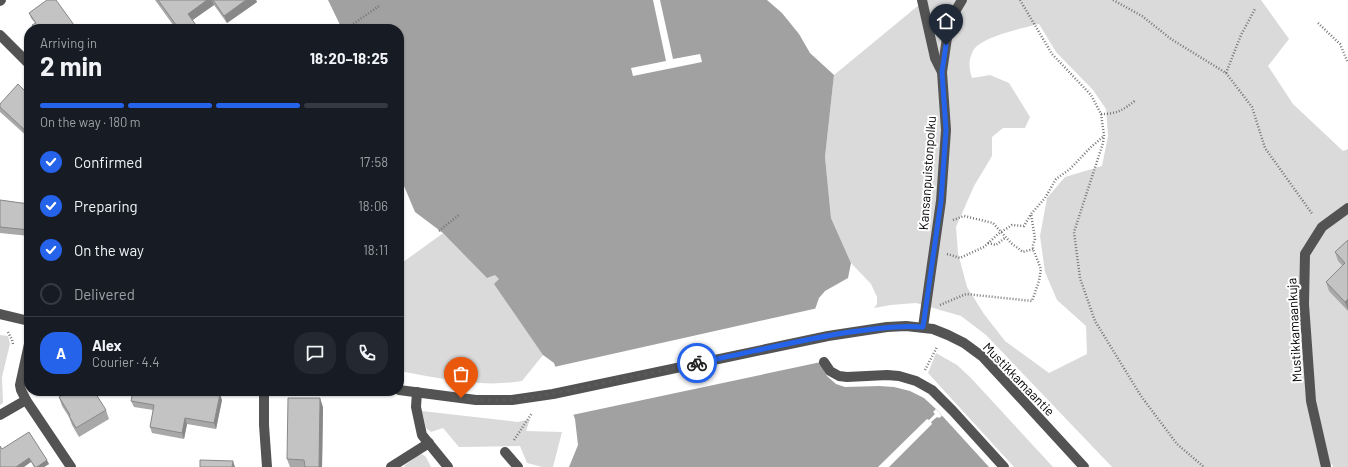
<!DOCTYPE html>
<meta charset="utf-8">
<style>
:root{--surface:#171b24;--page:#242831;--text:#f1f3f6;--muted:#9ea1a6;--line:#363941;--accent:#2563eb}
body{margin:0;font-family:Barlow,sans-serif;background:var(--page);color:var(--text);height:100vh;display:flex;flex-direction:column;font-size:15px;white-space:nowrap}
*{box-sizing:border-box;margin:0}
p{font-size:13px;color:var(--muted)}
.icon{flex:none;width:22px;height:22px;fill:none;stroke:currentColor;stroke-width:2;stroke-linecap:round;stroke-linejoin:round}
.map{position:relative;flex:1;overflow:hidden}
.panel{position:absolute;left:24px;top:24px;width:380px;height:372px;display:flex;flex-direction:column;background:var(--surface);border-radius:16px;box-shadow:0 1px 3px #0004}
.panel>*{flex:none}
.pin{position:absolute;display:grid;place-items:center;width:34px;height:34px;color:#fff;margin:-41px -17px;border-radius:50% 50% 50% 0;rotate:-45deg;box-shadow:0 0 4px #0007}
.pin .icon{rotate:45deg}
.courier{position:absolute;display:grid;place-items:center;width:40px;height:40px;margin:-20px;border:3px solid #2563eb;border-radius:50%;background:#fff;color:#222;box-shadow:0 1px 5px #0007}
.overview em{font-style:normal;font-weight:700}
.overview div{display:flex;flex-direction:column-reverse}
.overview{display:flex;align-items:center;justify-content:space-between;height:68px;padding:0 16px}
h1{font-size:26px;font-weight:700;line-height:30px}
.bar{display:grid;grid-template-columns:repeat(4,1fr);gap:6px 4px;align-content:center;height:48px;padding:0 16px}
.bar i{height:5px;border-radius:3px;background:var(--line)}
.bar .on{background:var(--accent)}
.bar p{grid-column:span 4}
.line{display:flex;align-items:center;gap:10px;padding:0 16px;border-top:1px solid var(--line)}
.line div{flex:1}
.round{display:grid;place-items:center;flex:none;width:42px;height:42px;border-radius:16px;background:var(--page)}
ol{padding:0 16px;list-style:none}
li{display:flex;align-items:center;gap:12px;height:44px}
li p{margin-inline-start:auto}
li .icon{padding:4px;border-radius:50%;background:var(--accent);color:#fff;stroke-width:4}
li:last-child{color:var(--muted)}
li i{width:22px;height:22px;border:2px solid var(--line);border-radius:50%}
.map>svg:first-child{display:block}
</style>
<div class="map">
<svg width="1348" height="467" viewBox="0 0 1348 467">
<rect width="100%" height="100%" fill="#fff"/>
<!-- green -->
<g fill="#dadada" fill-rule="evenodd">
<path d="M925,0H1261L1289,39L1268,66L1293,104L1343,151L1348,149V467H1333L1332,464L1326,467H1112L986,335L961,316L916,303L891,305L874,308L877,304V297L871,284L851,263L831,218L825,157L834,75ZM1039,24L1056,52L1093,90L1106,109L1108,136L1102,166L1065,177L1047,198L1040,236L1045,272L1057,300L1086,326L1087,354L1049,373L1005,341L984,314L967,287L958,253L956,227L974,186L992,156V137L1003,128H1025L1030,117L1009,83L990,75L972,78C969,69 968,60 973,51C980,37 1023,28 1039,24Z"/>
<path d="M453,226L493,257L552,354L543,355L522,381C481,388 439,378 399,371V265Z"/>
<polygon points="0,335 8,336 10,344 2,377 3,403 0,405"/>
<polygon points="936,353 957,365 970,377 1053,467 1014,467 928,373"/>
<polygon points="422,411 518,422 530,419 526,431 562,432 553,467 542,467 527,463 520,446 459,447 443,428 431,432 426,428"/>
<polygon points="422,454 426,457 431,467 405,467 404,466 418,455"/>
</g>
<!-- water -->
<polygon fill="#a1a1a1" points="328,0 767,0 782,13 799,34 810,53 834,75 825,157 831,218 851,263 848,278 825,291 819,298 812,318 818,359 827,376 836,384 845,387 879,386 894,387 910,391 924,398 936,409 989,467 569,467 578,445 575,419 554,363 543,355 494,284 499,279 495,275 487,278 443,233 415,212 399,174 399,29 342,29"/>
<!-- pier -->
<g fill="#fff">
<polygon points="653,0 660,0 673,59 700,54 702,62 633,76 631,68 666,61"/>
<polygon points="818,308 814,318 821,362 572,415 554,367"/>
<polygon points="936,409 942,416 939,418 937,417 931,422 932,424 889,467 878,467 927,419 929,420 935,414 933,412"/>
</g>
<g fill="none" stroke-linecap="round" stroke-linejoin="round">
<!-- path -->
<g stroke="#757575" stroke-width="2.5" stroke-dasharray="1 2" stroke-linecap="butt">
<polyline points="1020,0 1052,54 1091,95 1101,114 1104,135 1103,143 1074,232 1080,278 1095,321 1141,396 1177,444 1204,467"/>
<polyline points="1113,0 1142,16 1171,39 1226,73 1252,107 1265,148 1313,215"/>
<polyline points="1318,23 1340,44 1348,63"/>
<polyline points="346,29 379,6"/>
<polyline points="1226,73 1241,35 1255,9"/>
<path d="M1101,114C1117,114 1123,110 1136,100"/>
<polyline points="953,220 964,216 993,223 1011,243 1023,252 1033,249"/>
<polyline points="439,231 460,214"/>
<polyline points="988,243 996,245 1006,237"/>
<polyline points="947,254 960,258 984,247 998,234 1012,225 1024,226 1031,214 1045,198 1056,179 1070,169 1090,148 1104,136"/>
<polyline points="940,305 966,294 1032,301 1039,281 1041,269 1033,249 1033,245 1035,239 1031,214"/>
<polyline points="8,332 12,340 13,344"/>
<polyline points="925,370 937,347"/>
<polyline points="514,440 532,413"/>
</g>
<!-- minor -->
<g stroke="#535353" stroke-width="10">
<polyline points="922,0 935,58 942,72"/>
<polyline points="0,1 1,0"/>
<polyline points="0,35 29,64"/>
<polyline points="0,314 29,321"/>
<polyline points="923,327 941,201 946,130 942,72 948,31 953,15 962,0"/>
<polyline points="29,344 20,385 21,390 26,400 71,467"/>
<polyline points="824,362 830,371 839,376 847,377 887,375 899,376 916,381 932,390 953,411 1004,467"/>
<polyline points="399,390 476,400 512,400 553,394 828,336 887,327 906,326 933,329 948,335 964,343 983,357 1084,467"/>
<polyline points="264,391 264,425 267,467"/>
<polyline points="417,392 416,407 422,435 448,467"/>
<polyline points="0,415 26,400"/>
<polyline points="505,452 518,467"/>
<polyline points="391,467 429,443"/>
<polyline points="1326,467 1311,401 1304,304 1305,254 1322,227 1348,208"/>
</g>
</g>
<!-- wall -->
<g fill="#a8a8a8">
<polygon points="155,0 256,0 257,2 227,23 214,5 192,20 196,25 197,29 176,29"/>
<polygon points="29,13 77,29 33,29 32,25 35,23 31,18"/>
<polygon points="29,95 29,138 0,112 0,104"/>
<polygon points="0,200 29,204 29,236 0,233"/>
<polygon points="1348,240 1348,311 1329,291 1326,282 1343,266 1338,261 1335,252"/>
<polygon points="59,397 106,410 109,419 79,437 72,425 69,417 62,406"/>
<polygon points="222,400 216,429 187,424 184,439 152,433 150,427 153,410 134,407 131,401"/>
<polygon points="323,407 322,467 290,467 287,459"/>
<polygon points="2,449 49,464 44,467 34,467 31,462"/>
</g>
<!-- shaded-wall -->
<g fill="#888">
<polygon points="207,0 212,0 214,5 190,22 188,14"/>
<polygon points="246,0 256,0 257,2 227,23 224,16"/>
<polygon points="196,25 197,29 191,29"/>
<polygon points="1348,299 1348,310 1345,302"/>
<polygon points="220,394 222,400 216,429 214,423"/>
<polygon points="320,398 323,407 322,467 319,467"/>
<polygon points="185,418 187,424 184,439 182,433"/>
<polygon points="29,458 31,462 24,467 16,467"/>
<polygon points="47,460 49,464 44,467 37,467"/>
<polygon points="233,461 235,467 232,467"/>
</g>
<!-- building -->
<g fill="#c3c3c3" stroke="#888">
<polygon points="47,0 56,0 77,29 34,29 32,25 36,23 29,13"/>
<polygon points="158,0 207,0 188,14 196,25 191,29 179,29"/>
<polygon points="213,0 246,0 224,16"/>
<polygon points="18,84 29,95 29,134 0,107 0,104"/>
<polygon points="0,200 29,204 29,230 0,227"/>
<polygon points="1348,240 1348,299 1345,302 1326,282 1345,263 1335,252"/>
<polygon points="70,391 94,391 106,410 76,428 69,416 70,415 59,397"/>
<polygon points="133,391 182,391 187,392 187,391 206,391 220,394 214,423 185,418 182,433 150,427 154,405 131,401"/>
<polygon points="288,398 320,398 319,467 305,467 304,460 287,459"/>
<polygon points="29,432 47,460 37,467 35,467 29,458 16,467 0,467 0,446 2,449"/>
<polygon points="200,460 233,461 232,467 200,467"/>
</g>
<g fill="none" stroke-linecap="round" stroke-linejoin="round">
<!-- done -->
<path stroke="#595959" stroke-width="4" stroke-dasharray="0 7.2" d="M461,398C505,405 546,395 589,386C625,378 661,371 697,363"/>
<!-- route -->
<path stroke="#2563eb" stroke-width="5" d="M697,363C748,353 799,340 850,332C874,329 898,325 923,327L941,201L946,130L942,72L946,45"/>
</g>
<g text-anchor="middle" stroke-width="4" stroke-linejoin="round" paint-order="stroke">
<!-- street labels -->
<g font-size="13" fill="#000" stroke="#fff">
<text transform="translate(927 173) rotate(-86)" y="5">Kansanpuistonpolku</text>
<text transform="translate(1294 330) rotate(-93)" y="5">Mustikkamaankuja</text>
<text transform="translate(1019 379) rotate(46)" y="5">Mustikkamaantie</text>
</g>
</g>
</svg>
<div class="pin" style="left:461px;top:398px;background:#ea580c"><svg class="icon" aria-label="bag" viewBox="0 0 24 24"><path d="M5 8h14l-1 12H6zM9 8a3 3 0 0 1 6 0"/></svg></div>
<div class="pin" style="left:946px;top:45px;background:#1f2937"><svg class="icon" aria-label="home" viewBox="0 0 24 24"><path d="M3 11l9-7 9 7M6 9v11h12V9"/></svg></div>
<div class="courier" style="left:697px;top:363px"><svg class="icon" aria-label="bike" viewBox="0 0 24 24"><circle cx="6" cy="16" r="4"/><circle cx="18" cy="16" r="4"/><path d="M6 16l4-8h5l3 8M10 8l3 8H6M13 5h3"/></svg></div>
<section class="panel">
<div class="overview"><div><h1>2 min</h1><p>Arriving in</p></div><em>18:20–18:25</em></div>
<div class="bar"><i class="on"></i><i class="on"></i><i class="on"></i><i></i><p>On the way · 180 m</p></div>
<ol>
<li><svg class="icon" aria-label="check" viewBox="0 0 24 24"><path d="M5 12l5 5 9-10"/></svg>Confirmed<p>17:58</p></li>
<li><svg class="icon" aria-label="check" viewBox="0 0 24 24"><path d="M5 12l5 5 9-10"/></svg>Preparing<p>18:06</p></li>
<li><svg class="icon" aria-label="check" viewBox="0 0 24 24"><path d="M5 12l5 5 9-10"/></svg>On the way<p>18:11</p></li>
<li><i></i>Delivered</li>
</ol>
<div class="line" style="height:72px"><b class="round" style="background:var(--accent);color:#fff">A</b><div><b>Alex</b><p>Courier · 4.4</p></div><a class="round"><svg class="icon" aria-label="chat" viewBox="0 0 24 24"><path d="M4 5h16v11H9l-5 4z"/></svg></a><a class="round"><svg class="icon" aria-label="phone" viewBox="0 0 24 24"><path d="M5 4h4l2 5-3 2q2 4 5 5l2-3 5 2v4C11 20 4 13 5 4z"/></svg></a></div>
</section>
</div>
